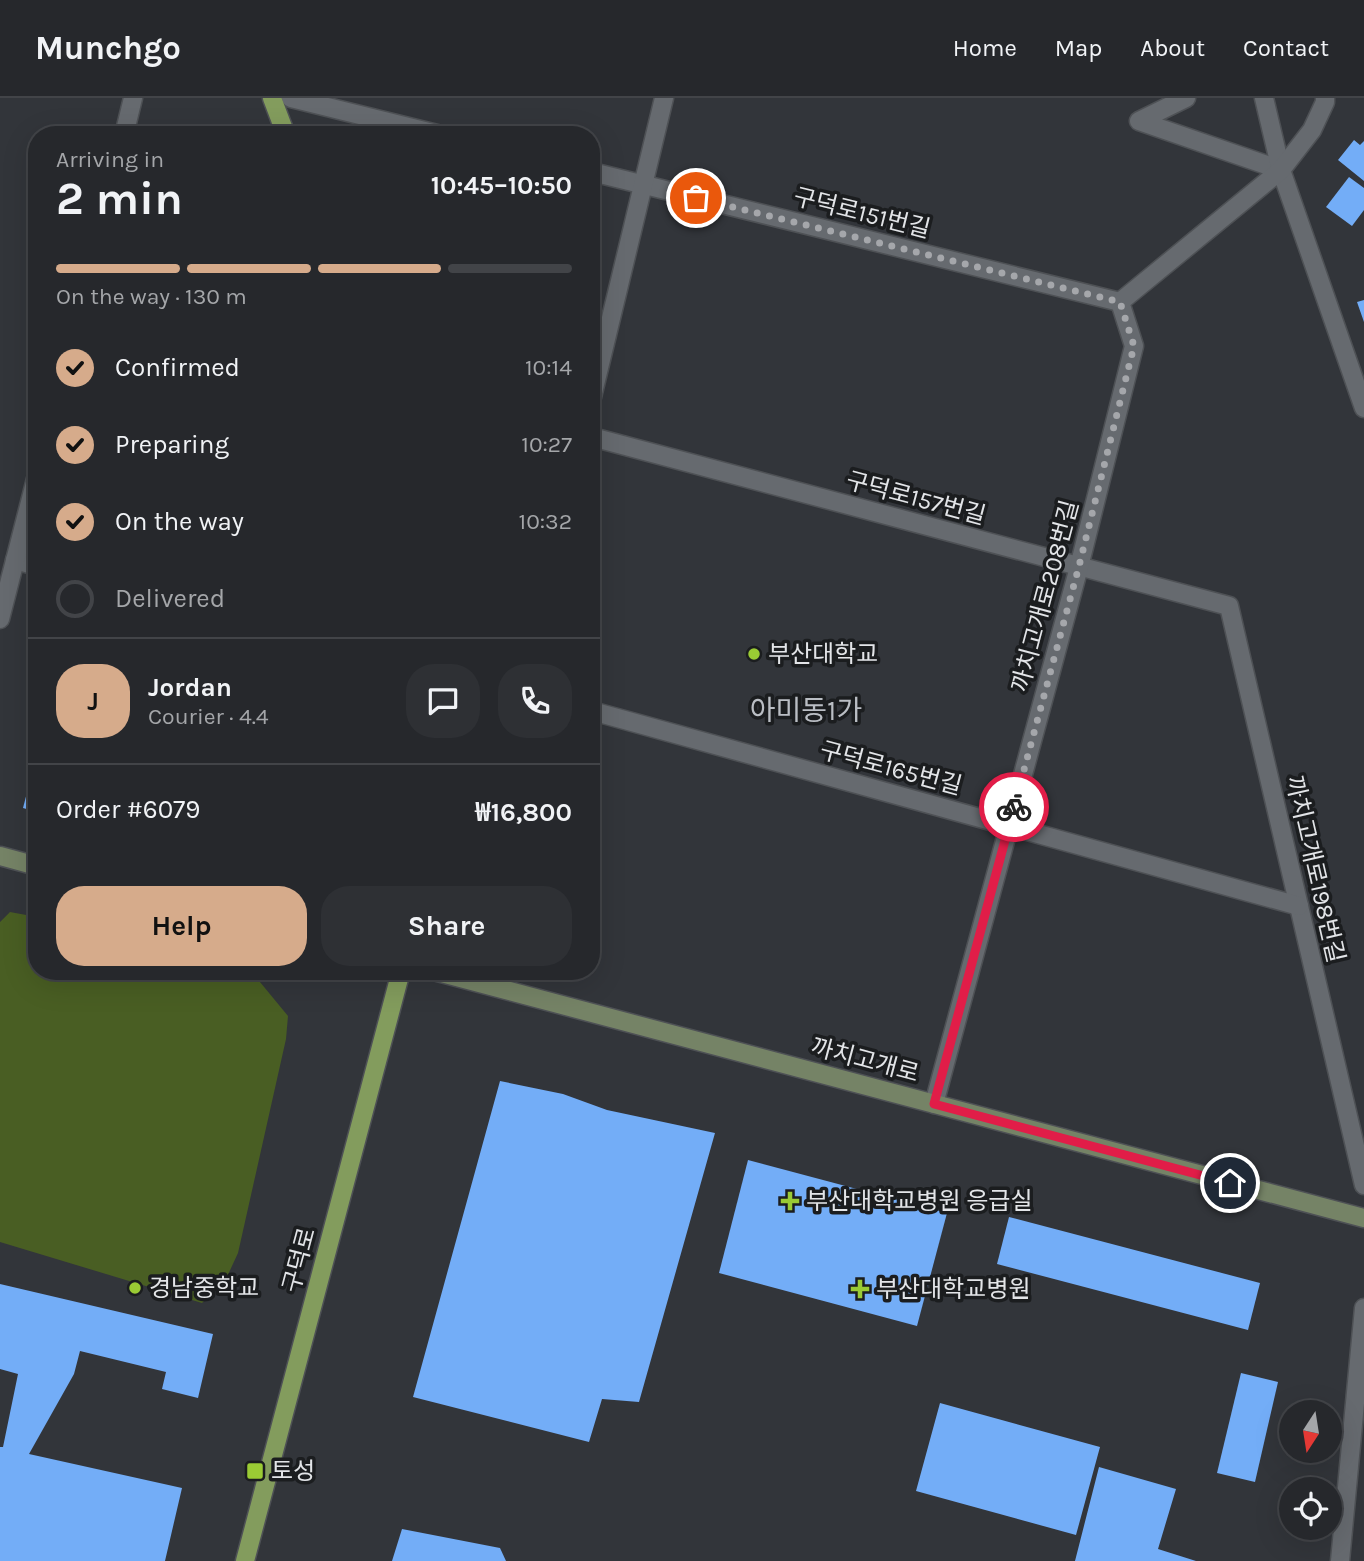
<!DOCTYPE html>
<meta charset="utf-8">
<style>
:root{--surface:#26282c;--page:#2e3034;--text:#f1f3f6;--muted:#a4a6a9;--line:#424448;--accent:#d6ab8b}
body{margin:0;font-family:Karla,"Noto Sans KR",sans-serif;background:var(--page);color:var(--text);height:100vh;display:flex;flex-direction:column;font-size:26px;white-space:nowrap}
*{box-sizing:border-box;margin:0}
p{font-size:23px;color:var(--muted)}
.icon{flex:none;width:38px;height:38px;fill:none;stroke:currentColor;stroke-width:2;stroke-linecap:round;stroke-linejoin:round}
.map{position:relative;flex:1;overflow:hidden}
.drawer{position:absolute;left:28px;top:28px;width:572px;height:854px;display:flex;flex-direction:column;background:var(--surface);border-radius:28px;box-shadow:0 7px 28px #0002,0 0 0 2px var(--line)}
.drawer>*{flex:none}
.needle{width:46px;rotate:192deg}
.controls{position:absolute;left:1279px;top:1302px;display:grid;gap:14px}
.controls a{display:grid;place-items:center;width:63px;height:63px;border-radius:50%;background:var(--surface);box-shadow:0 7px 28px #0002,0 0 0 2px var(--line);font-size:35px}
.pin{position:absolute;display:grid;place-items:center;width:60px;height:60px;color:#fff;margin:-30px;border:4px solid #fff;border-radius:50%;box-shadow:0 2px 7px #0007}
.courier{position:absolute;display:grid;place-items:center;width:70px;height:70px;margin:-35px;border:5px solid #e11d48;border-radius:50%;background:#fff;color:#222;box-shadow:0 2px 9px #0007}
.summary em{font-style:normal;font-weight:700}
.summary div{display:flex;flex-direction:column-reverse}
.summary{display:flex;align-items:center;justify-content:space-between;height:119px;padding:0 28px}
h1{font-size:46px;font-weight:700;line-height:52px}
.bar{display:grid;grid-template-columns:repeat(4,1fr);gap:10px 7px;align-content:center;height:84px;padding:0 28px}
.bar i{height:9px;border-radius:5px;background:var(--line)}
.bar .on{background:var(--accent)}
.bar p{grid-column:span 4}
.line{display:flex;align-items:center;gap:18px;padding:0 28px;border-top:2px solid var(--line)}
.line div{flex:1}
.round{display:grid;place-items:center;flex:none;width:74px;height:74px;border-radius:28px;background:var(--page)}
ol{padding:0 28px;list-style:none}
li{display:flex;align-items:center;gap:21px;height:77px}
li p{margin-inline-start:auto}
li .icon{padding:7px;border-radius:50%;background:var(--accent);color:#111;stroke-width:4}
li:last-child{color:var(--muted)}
li i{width:38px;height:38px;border:4px solid var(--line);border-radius:50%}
.button{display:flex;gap:14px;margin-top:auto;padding:14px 28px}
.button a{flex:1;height:80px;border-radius:28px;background:var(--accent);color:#111;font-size:28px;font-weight:700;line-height:80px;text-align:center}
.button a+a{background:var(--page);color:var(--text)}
header{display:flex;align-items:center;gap:42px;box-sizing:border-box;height:98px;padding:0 35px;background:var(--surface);border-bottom:2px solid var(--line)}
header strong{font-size:33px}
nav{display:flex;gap:38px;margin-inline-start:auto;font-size:24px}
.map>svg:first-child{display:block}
</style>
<header>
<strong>Munchgo</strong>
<nav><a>Home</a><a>Map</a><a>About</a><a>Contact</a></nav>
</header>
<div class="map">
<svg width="1364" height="1463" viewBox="0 0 1364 1463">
<rect width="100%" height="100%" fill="#32353a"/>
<!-- green -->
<polygon fill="#495e23" points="10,814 37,819 37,873 251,873 288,918 286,941 238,1155 226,1181 202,1205 0,1144 0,824"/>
<!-- building -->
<g fill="#73adf7">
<polygon points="1354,42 1360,47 1364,43 1364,83 1338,62"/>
<polygon points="1349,79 1364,90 1364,112 1352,128 1326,109"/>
<polygon points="1364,202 1364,224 1357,204"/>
<polygon points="36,660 37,660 37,714 23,710"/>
<polygon points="500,983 563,996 607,1012 715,1035 639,1304 602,1301 589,1344 413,1299"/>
<polygon points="748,1062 947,1115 917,1228 719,1175"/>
<polygon points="1009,1119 1260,1185 1248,1232 997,1166"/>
<polygon points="0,1186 213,1236 198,1300 162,1291 166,1274 80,1253 74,1276 29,1356 182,1390 165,1463 0,1463 0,1349 3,1349 18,1276 0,1271"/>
<polygon points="1241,1275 1278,1284 1255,1384 1217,1375"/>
<polygon points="940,1305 1100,1349 1076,1437 916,1393"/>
<polygon points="1099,1369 1176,1391 1158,1451 1196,1463 1075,1463"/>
<polygon points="402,1431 500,1450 506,1463 392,1463"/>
</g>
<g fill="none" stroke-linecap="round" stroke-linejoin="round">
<defs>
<polyline id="service" points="1186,0 1139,23 1281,72"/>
<g id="minor">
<polyline points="291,0 441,37"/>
<polyline points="1264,0 1281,72 1364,310"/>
<polyline points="124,37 133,0"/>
<polyline points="592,74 1120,204"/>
<polyline points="592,299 664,0"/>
<polyline points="592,339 1229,508 1364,1087"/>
<polyline points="15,462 37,468"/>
<polyline points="0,521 37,377"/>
<polyline points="592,613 1299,808"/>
<polyline points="934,1006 1079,469 1134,248 1120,204 1281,72 1312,32 1325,4 1325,0"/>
<polyline points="1340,1463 1364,1210"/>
</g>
<g id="secondary">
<polyline points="0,758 37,768"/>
<polyline points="434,873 1364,1120"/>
</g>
<g id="primary">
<polyline points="272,0 286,37"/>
<polyline points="245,1463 401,873"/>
</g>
</defs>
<!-- service casing -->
<use href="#service" stroke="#4e5155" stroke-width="21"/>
<!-- minor casing -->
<use href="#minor" stroke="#4e5155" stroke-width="21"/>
<!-- secondary casing -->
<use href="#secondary" stroke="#4e5155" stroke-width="21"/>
<!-- primary casing -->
<use href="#primary" stroke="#4e5155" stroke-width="21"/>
<!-- service -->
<use href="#service" stroke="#666a6f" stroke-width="18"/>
<!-- minor -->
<use href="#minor" stroke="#666a6f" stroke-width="18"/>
<!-- secondary -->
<use href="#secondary" stroke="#758366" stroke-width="18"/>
<!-- primary -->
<use href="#primary" stroke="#839c5d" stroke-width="18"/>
</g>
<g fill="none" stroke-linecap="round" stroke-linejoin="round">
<!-- done -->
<polyline stroke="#a5a7ab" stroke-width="7" stroke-dasharray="0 12.6" points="696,100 1120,204 1134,248 1079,468 1014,709"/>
<!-- route -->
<polyline stroke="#e11d48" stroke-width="9" points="1014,709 934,1006 1230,1085"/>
</g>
<!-- markers -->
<g fill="#9acb34" stroke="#1b1d1f" stroke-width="2.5">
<circle cx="754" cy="556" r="7"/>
<path d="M786.5 1092.5h7v7h7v7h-7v7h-7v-7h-7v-7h7z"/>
<circle cx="135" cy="1190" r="7"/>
<path d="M856.5 1180.5h7v7h7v7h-7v7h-7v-7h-7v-7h7z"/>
<rect x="246" y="1364" width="18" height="18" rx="3.5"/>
</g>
<g text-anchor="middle" stroke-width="7" stroke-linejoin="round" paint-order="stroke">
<!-- street labels -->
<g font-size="24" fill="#e3e5e8" stroke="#1b1d1f">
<text transform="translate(862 115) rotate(14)" y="8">구덕로151번길</text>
<text transform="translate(916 400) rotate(15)" y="8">구덕로157번길</text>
<text transform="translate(1045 498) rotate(-75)" y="8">까치고개로208번길</text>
<text transform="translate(891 670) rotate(15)" y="8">구덕로165번길</text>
<text transform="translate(1315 771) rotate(77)" y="8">까치고개로198번길</text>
<text transform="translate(865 962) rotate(15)" y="8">까치고개로</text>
<text transform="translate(299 1162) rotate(-75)" y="8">구덕로</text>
</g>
<!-- poi labels -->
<g font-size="24" fill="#e3e5e8" stroke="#1b1d1f" text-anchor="start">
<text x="768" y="564">부산대학교</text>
<text x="806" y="1111">부산대학교병원 응급실</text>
<text x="149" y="1198">경남중학교</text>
<text x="876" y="1199">부산대학교병원</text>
<text x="271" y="1381">토성</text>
</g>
<!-- quarter labels -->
<g font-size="28" fill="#babec4" stroke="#1b1d1f">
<text x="806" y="622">아미동1가</text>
</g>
</g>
</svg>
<div class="controls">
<a><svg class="needle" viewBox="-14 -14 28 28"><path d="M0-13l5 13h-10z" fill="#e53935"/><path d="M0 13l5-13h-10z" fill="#a4a6a9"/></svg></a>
<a><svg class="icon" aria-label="locate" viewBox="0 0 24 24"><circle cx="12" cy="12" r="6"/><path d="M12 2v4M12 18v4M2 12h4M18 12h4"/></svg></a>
</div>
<div class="pin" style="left:696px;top:100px;background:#ea580c"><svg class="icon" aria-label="bag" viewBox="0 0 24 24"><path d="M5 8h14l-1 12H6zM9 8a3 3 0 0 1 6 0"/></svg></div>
<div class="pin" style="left:1230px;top:1085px;background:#1f2937"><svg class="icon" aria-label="home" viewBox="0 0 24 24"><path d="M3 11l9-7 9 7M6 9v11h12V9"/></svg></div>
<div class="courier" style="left:1014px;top:709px"><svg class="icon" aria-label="bike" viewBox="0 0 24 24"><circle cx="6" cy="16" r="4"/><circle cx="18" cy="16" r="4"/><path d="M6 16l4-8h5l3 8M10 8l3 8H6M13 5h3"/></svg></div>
<section class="drawer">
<div class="summary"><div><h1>2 min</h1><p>Arriving in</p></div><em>10:45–10:50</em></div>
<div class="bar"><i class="on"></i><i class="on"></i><i class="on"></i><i></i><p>On the way · 130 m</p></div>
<ol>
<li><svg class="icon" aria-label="check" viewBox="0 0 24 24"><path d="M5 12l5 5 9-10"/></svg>Confirmed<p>10:14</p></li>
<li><svg class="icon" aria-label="check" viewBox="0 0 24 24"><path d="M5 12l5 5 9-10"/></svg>Preparing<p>10:27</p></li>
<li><svg class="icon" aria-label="check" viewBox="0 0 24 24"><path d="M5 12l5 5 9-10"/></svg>On the way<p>10:32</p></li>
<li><i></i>Delivered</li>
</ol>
<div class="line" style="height:126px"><b class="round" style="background:var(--accent);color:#111">J</b><div><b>Jordan</b><p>Courier · 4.4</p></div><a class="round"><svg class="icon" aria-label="chat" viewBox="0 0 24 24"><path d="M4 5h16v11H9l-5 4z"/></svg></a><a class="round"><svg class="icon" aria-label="phone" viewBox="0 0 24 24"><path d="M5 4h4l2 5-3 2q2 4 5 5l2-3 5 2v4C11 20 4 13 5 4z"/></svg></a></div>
<div class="line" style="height:91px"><div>Order #6079</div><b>₩16,800</b></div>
<div class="button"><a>Help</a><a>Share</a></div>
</section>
</div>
